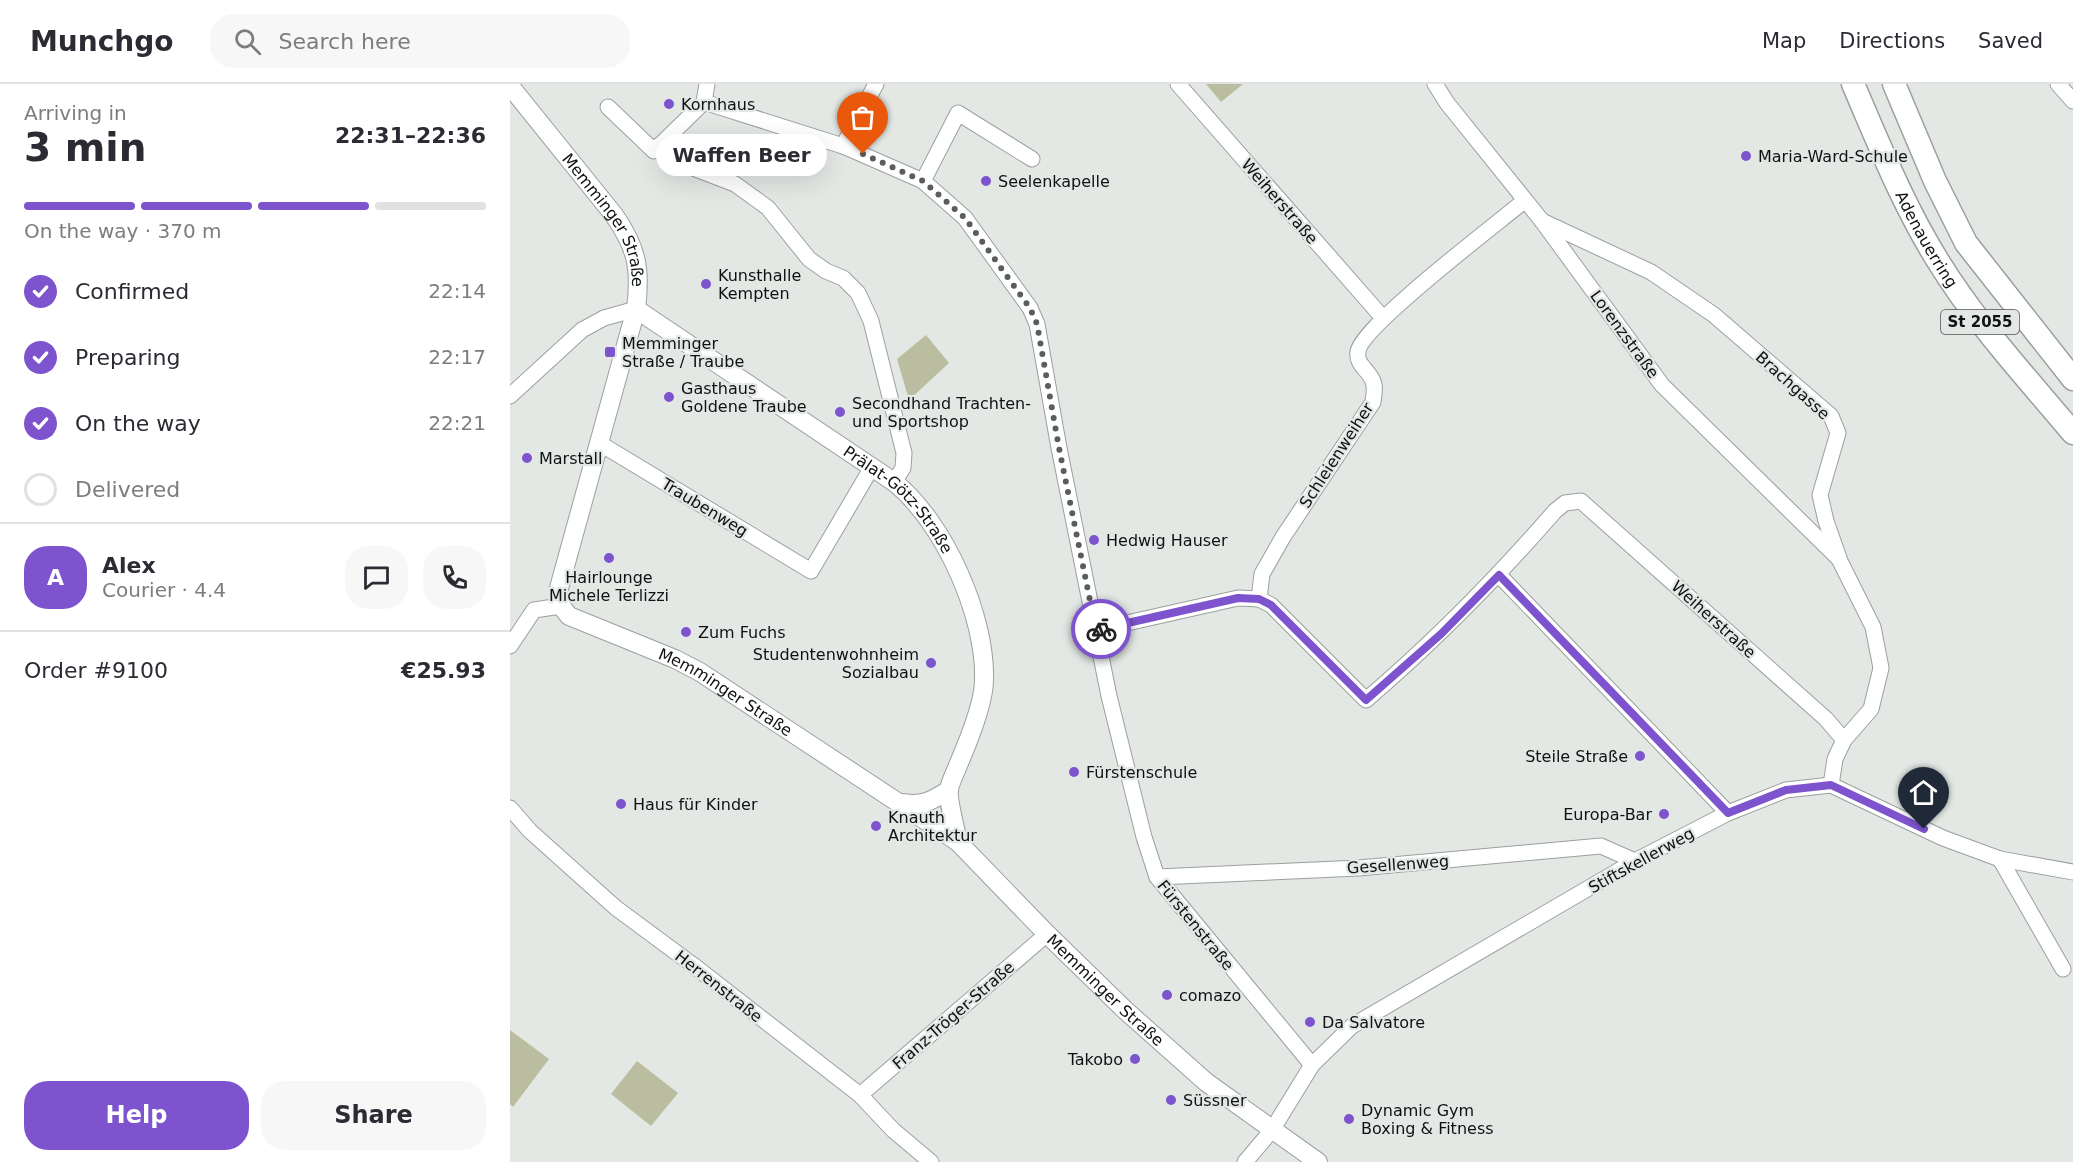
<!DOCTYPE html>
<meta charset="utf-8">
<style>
:root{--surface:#fff;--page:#f7f7f7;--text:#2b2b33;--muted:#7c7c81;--line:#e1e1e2;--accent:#7d54ce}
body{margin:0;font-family:"DejaVu Sans",sans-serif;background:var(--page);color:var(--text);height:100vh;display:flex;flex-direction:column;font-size:22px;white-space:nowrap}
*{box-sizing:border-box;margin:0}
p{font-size:20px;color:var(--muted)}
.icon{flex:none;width:33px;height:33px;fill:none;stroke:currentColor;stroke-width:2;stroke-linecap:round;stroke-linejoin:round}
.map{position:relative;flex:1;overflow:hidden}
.sheet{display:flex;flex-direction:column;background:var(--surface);width:510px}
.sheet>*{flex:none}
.pin{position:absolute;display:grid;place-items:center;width:51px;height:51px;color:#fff;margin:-62px -26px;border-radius:50% 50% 50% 0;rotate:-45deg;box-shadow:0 0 6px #0007}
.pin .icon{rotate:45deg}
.courier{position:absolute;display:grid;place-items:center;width:60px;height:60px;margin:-30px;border:4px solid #7d54ce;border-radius:50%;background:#fff;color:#222;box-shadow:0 2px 8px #0007}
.bubble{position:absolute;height:42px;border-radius:21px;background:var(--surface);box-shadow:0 6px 24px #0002;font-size:20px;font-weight:700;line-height:42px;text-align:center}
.overview em{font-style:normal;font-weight:700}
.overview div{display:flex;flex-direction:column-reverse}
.overview{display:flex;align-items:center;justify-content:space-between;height:102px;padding:0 24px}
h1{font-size:39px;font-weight:700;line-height:45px}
.bar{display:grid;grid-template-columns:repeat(4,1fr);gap:9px 6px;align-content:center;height:72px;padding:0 24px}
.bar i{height:8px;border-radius:4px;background:var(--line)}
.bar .current{background:var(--accent)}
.bar p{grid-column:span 4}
.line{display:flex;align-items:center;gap:15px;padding:0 24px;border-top:2px solid var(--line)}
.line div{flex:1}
.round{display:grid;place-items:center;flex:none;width:63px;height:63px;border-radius:24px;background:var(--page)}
ol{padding:0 24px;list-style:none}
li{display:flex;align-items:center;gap:18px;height:66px}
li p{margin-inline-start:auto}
li .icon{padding:6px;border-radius:50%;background:var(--accent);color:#fff;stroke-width:4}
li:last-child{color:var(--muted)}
li i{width:33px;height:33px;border:3px solid var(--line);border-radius:50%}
.button{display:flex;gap:12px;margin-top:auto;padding:12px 24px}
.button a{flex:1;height:69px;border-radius:24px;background:var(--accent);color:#fff;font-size:24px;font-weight:700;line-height:69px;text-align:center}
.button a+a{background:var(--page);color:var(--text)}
header{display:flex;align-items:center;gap:36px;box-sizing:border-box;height:84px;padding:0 30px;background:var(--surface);border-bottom:2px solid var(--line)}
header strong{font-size:28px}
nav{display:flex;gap:33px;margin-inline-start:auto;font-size:21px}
.search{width:420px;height:54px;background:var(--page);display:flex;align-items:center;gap:15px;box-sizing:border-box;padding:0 21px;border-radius:24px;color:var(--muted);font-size:22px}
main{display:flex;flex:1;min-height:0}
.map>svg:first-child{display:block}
</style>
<header>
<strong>Munchgo</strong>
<div class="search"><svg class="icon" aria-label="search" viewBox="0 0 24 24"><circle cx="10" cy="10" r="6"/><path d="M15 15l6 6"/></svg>Search here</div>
<nav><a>Map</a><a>Directions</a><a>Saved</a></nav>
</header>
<main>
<section class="sheet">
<div class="overview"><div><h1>3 min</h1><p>Arriving in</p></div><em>22:31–22:36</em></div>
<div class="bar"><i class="current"></i><i class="current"></i><i class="current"></i><i></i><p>On the way · 370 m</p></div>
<ol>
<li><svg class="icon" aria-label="check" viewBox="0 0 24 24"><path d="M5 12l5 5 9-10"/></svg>Confirmed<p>22:14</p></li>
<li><svg class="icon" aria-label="check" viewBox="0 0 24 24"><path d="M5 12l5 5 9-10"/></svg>Preparing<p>22:17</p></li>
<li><svg class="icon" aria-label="check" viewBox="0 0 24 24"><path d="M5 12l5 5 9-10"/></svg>On the way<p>22:21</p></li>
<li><i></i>Delivered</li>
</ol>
<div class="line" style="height:108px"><b class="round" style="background:var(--accent);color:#fff">A</b><div><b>Alex</b><p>Courier · 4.4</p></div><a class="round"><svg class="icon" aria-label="chat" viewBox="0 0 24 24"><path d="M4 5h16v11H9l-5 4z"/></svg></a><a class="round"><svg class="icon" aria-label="phone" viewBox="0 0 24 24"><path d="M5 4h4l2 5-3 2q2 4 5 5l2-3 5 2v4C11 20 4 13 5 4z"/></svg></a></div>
<div class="line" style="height:78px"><div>Order #9100</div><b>€25.93</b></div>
<div class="button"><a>Help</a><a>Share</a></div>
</section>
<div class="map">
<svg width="1563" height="1078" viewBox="0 0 1563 1078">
<rect width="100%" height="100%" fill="#e3e8e5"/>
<!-- green -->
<g fill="#bbbda0">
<polygon points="696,0 733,0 711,18"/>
<polygon points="416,251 439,279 399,316 387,275"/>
<polygon points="0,946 39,975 3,1023 0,1020"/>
<polygon points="127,977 168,1009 141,1042 101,1010"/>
</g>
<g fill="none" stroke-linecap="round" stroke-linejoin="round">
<defs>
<g id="minor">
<polyline points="668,0 873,234"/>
<polyline points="925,0 937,19 1032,137 1152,301 1328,474"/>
<polyline points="1548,0 1563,17"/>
<polyline points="194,18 333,62 413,97 455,134 520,224 527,240 549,364 599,612 634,753 647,793 802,981"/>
<polyline points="194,18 197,0"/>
<polyline points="98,23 144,67 194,18"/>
<polyline points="148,62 165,77 225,100 258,124 299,175 316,187 333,194 348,209 361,237 394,369 393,384 384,398"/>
<polyline points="333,62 366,0"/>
<polyline points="413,97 448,29 522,75"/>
<polyline points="1032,137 1141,188 1204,231 1321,332 1328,349 1310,411 1316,437 1330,477 1363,543 1371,584 1361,625 1334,656 1325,675 1321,701"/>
<polyline points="0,312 72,246 94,234 126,225"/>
<polyline points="89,359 301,487 362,383"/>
<polyline points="989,491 1218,729"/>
<path d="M749,515L752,490L773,453L863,318C864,310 866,302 862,295C857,285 846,280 848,268C850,243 988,139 1014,117"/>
<path d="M586,546L728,514L749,515L761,521L856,616C925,557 986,495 1045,427L1055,419L1071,417L1316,635L1334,656"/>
<polyline points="0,562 24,526 51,522"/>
<polyline points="0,724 20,747 106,824 183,881 350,1011 383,1046 421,1078"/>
<polyline points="1490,775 1553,885"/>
<polyline points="647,793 849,784 1091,762 1125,777"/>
<polyline points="350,1011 537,850"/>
<polyline points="735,1078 762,1046 802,981 842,942 1125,777 1218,729 1276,706 1321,701 1433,754 1490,775 1563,788"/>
</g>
<g id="tertiary">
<path id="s1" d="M0,2L104,131C127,164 131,185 126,225L49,504L51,522L59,532L165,575L190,588L448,758L537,850L615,926L696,998L808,1078"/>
<path id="s2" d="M126,225L384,398C434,438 476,532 474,596C474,619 458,658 449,679C446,687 441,696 439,705C437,714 446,747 448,758"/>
<path d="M391,719C413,722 420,718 439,706"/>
</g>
<g id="primary">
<path id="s3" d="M1343,0C1369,60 1393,121 1428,177C1466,239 1516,293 1563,349"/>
<polyline points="1384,0 1425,97 1456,159 1563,295"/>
</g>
</defs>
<!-- minor casing -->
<use href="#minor" stroke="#9ba09d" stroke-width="17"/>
<!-- tertiary casing -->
<use href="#tertiary" stroke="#9ba09d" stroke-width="20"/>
<!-- primary casing -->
<use href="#primary" stroke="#9ba09d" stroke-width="25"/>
<!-- minor -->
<use href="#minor" stroke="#fff" stroke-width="15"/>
<!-- tertiary -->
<use href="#tertiary" stroke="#fff" stroke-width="18"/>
<!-- primary -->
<use href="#primary" stroke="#fff" stroke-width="22"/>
</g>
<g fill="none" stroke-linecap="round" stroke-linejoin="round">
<!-- done -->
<polyline stroke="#5a5d5b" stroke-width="6" stroke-dasharray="0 10.8" points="353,70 413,97 455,134 520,224 527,240 549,364 586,546 591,545"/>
<!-- route -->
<polyline stroke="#7d54ce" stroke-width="8" points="591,545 728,514 749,515 761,521 856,616 931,550 989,491 1218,729 1276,706 1321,701 1414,745"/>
</g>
<!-- markers -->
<g fill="#7d54ce" stroke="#e3e8e5" stroke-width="2">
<circle cx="159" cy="20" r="6"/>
<circle cx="1236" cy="72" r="6"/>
<circle cx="476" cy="97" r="6"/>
<circle cx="196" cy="200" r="6"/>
<rect x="94" y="262" width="12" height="12" rx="3"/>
<circle cx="159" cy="313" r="6"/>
<circle cx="330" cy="328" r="6"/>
<circle cx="17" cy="374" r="6"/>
<circle cx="584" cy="456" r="6"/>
<circle cx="99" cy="474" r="6"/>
<circle cx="176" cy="548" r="6"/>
<circle cx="421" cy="579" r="6"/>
<circle cx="1130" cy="672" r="6"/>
<circle cx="564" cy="688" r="6"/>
<circle cx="111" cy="720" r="6"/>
<circle cx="1154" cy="730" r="6"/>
<circle cx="366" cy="742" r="6"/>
<circle cx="657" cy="911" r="6"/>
<circle cx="800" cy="938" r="6"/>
<circle cx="625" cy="975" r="6"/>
<circle cx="661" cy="1016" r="6"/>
<circle cx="839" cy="1035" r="6"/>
</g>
<g text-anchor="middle" stroke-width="4.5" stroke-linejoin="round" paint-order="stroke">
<!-- shield labels -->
<rect fill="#e3e8e5" stroke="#4f5251" stroke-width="1.5" x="1431" y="226" width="78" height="24" rx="4.5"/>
<g font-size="15" font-weight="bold" fill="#101211">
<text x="1470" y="243">St 2055</text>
</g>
<!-- poi labels -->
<g font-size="16" fill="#101211" stroke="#e3e8e5" text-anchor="start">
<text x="171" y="26">Kornhaus</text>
<text x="1248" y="78">Maria-Ward-Schule</text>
<text x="488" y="103">Seelenkapelle</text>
<text x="208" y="197">Kunsthalle<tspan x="208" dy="18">Kempten</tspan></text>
<text x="112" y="265">Memminger<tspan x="112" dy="18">Straße / Traube</tspan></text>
<text x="171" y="310">Gasthaus<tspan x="171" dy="18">Goldene Traube</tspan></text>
<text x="342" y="325">Secondhand Trachten-<tspan x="342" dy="18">und Sportshop</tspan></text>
<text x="29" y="380">Marstall</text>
<text x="596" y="462">Hedwig Hauser</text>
<text x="99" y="499" text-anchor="middle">Hairlounge<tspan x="99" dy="18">Michele Terlizzi</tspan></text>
<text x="188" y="554">Zum Fuchs</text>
<text x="409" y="576" text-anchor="end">Studentenwohnheim<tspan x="409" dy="18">Sozialbau</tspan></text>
<text x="1118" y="678" text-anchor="end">Steile Straße</text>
<text x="576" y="694">Fürstenschule</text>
<text x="123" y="726">Haus für Kinder</text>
<text x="1142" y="736" text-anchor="end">Europa-Bar</text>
<text x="378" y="739">Knauth<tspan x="378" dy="18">Architektur</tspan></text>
<text x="669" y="917">comazo</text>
<text x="812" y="944">Da Salvatore</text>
<text x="613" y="981" text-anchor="end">Takobo</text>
<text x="673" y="1022">Süssner</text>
<text x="851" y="1032">Dynamic Gym<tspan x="851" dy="18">Boxing &amp; Fitness</tspan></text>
</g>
<!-- street labels -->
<g font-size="16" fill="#101211" stroke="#e3e8e5">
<text transform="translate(770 117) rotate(49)" y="6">Weiherstraße</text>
<text dy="6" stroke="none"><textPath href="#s1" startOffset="166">Memminger Straße</textPath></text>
<text dy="6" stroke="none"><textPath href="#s3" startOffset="172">Adenauerring</textPath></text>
<text transform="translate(1115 250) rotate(54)" y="6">Lorenzstraße</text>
<text transform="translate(1283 301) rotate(42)" y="6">Brachgasse</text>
<text transform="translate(826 371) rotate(-57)" y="6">Schleienweiher</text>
<text dy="6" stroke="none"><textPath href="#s2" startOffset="326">Prälat-Götz-Straße</textPath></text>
<text transform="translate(195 423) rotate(31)" y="6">Traubenweg</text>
<text transform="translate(1204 535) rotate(42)" y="6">Weiherstraße</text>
<text dy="6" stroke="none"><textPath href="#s1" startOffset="760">Memminger Straße</textPath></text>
<text transform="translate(1131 776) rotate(-29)" y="6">Stiftskellerweg</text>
<text transform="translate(888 780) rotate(-4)" y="6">Gesellenweg</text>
<text transform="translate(686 841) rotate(51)" y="6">Fürstenstraße</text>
<text transform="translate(209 902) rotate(38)" y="6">Herrenstraße</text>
<text dy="6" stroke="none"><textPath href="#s1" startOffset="1246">Memminger Straße</textPath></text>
<text transform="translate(443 931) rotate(-41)" y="6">Franz-Tröger-Straße</text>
</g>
</g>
</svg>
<div class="pin" style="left:353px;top:70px;background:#ea580c"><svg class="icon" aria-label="bag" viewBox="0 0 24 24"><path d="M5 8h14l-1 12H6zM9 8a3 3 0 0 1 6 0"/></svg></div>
<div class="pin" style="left:1414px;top:745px;background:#1f2937"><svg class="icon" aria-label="home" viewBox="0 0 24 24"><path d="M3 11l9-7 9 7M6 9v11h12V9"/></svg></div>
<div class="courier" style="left:591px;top:545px"><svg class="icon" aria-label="bike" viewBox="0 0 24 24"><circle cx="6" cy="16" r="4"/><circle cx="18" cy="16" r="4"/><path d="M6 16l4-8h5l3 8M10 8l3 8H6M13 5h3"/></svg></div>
<div class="bubble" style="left:146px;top:50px;width:171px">Waffen Beer</div>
</div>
</main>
